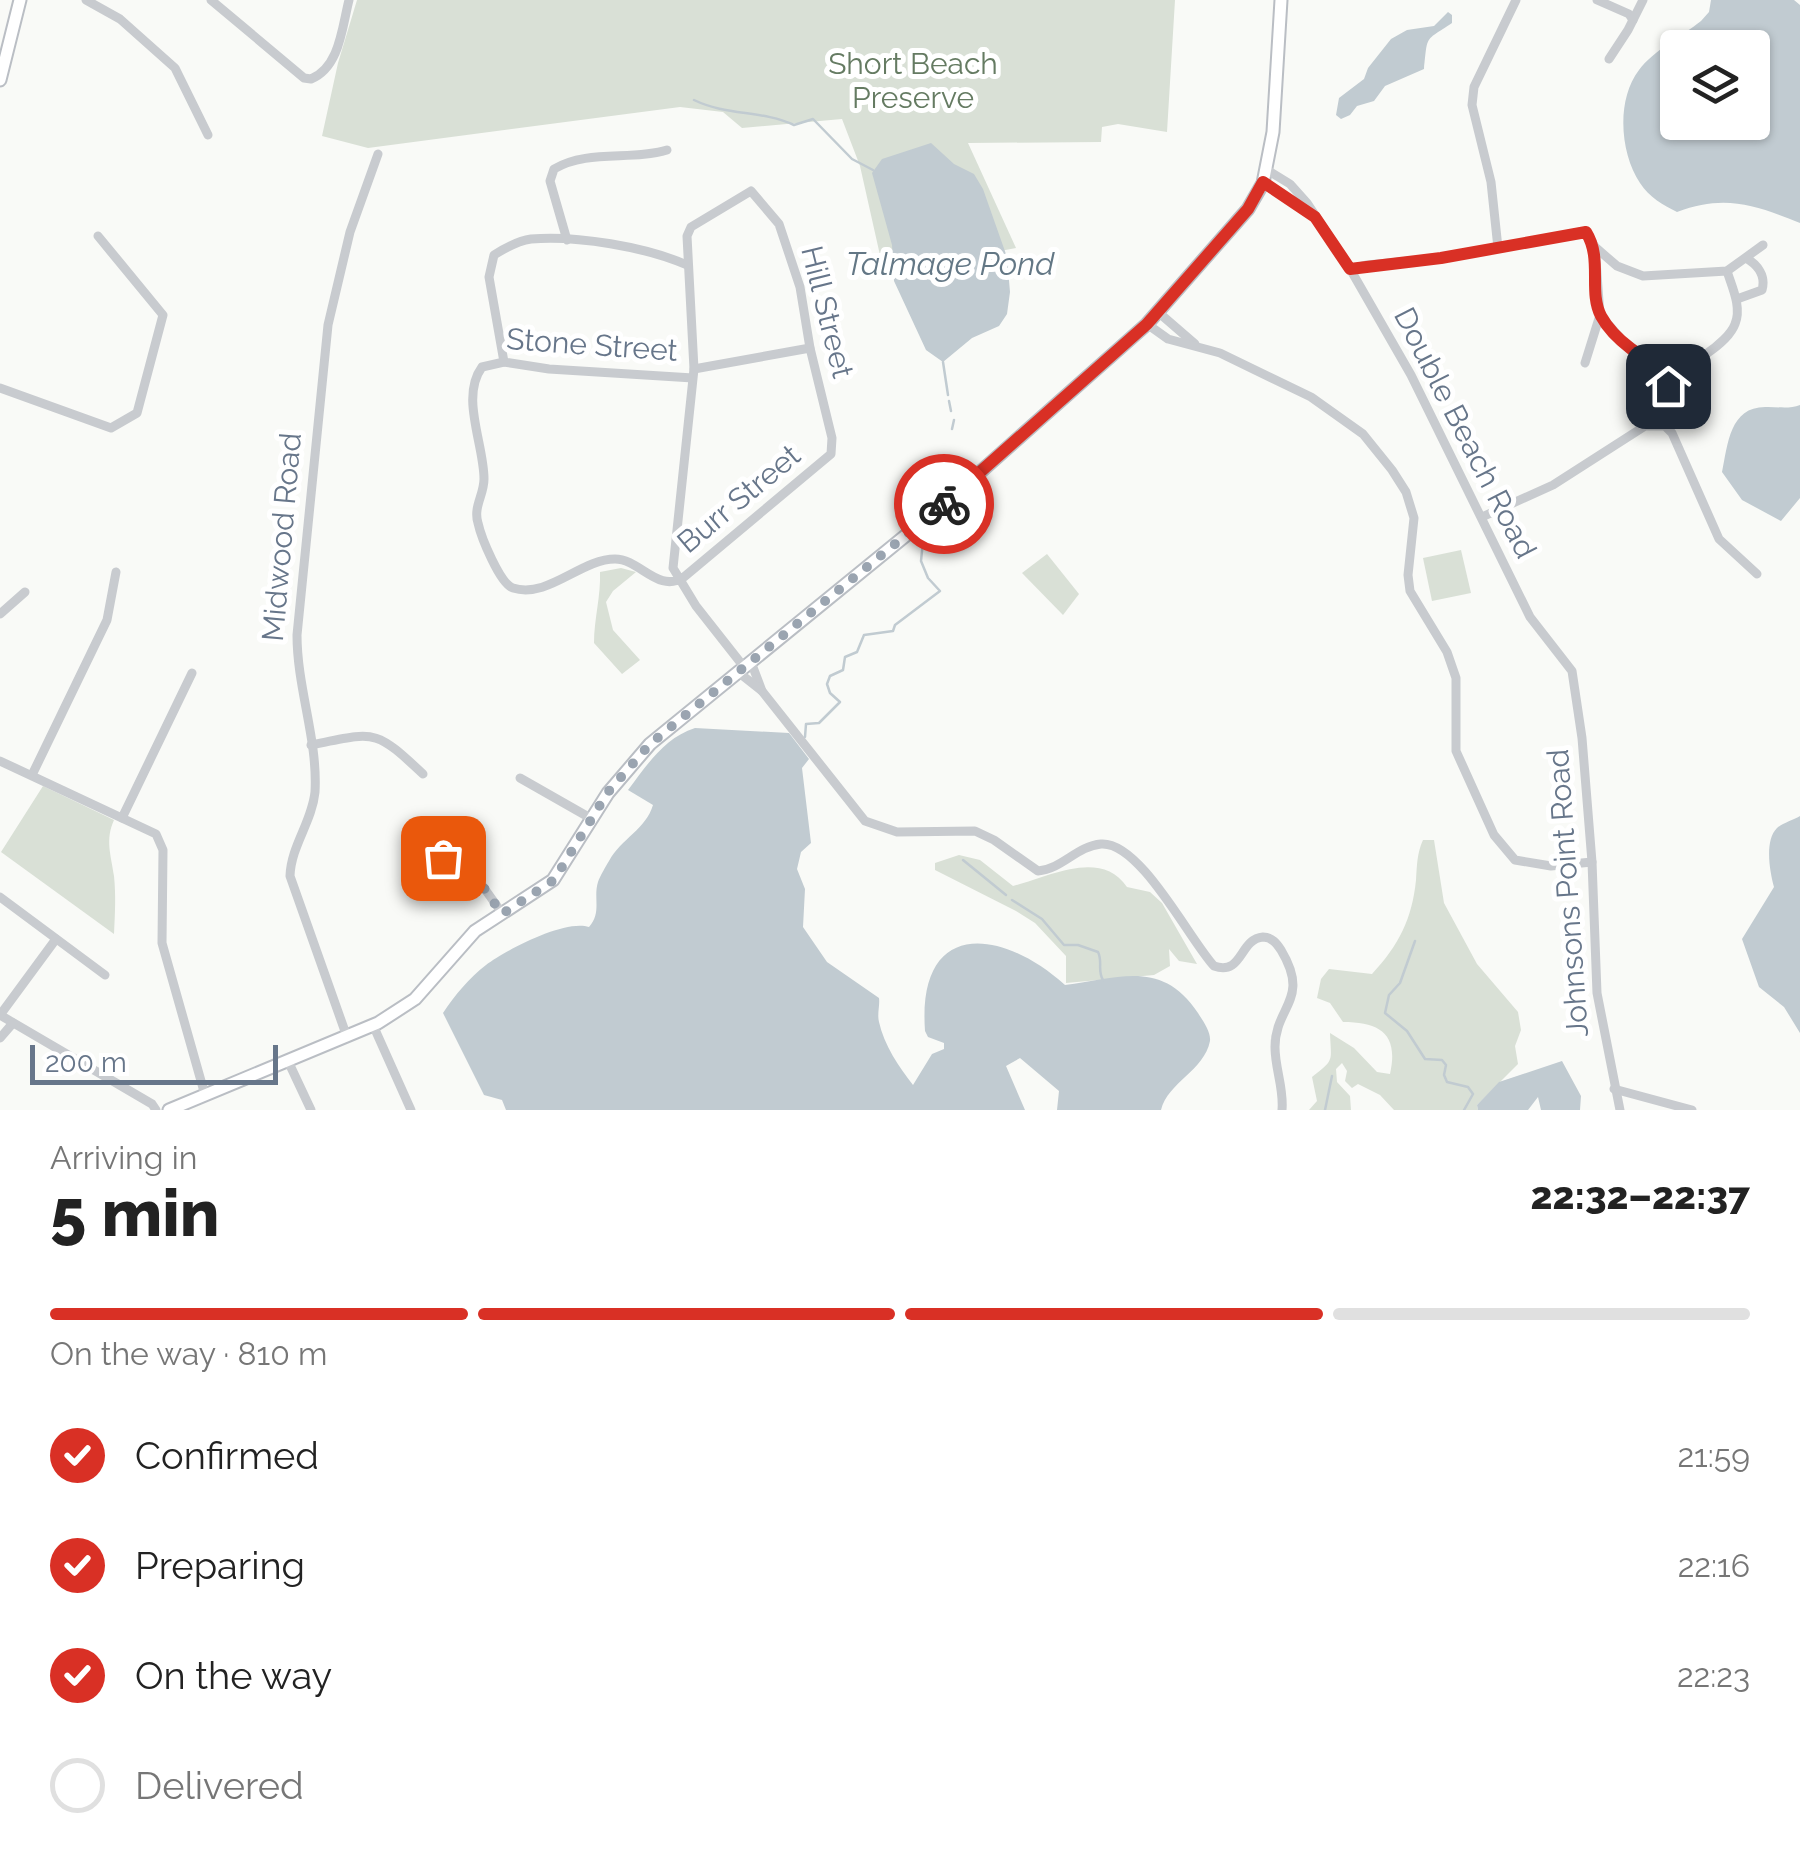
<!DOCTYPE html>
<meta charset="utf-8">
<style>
:root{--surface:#fff;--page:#f6f6f6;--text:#222;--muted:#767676;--line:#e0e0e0;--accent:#d93025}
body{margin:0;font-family:Raleway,sans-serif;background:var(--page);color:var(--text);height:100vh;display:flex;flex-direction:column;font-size:38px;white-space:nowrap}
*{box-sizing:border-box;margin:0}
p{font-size:32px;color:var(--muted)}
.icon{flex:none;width:55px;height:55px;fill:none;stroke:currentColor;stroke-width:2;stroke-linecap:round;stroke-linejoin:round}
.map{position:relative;height:1110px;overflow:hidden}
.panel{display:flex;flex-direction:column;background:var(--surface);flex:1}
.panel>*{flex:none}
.controls{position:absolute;left:1660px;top:30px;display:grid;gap:20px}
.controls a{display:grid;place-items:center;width:110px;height:110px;border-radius:10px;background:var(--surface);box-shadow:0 2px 8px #0004;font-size:50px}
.scale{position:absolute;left:30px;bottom:25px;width:248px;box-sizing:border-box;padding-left:10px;border:5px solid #67768a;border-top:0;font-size:28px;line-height:35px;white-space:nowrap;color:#67768a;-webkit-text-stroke:8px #fff;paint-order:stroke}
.pin{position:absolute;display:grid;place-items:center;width:85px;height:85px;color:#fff;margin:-42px;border-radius:20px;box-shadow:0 5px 15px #0006}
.courier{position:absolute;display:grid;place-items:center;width:100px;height:100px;margin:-50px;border:8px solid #d93025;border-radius:50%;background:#fff;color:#222;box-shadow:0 2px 12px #0007}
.summary em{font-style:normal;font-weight:800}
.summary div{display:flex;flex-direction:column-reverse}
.summary{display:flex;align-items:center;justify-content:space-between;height:170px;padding:0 50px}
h1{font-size:65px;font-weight:800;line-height:75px}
.bar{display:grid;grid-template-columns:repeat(4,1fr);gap:15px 10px;align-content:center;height:120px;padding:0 50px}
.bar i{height:12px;border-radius:8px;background:var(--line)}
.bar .active{background:var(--accent)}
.bar p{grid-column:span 4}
ol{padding:0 50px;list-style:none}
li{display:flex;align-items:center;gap:30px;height:110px}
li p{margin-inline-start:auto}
li .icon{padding:10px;border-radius:50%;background:var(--accent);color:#fff;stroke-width:4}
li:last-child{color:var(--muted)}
li i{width:55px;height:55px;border:5px solid var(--line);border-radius:50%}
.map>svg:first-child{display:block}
</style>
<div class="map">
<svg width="1800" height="1110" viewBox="0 0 1800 1110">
<rect width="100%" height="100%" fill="#f9faf7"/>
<!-- green -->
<g fill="#d9e0d6">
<polygon points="357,0 1175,0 1167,132 1118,124 1102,127 1101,142 968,143 1016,248 884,273 860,166 842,119 742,128 723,112 680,107 368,148 322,136 338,63"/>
<polygon points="1461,550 1471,593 1432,601 1423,558"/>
<polygon points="1047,554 1079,594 1063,615 1022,573"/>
<path d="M621,568L636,572L613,591L606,602L613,630L640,660L622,674L594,643C594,619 601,596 600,572Z"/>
<path d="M43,786L114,820C105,840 111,855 114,876C116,895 115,915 114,934L1,852Z"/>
<path d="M1423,840H1434L1444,903L1477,964L1518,1012L1521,1030L1515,1046L1518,1064L1477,1105L1478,1110H1394L1380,1095L1358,1084L1352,1088L1345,1081L1347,1071L1342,1063L1336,1069L1337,1082L1350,1096L1351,1110H1309L1317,1101L1312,1077C1335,1059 1331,1062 1330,1033L1354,1048L1377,1072L1390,1074C1399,1034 1380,1022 1343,1022L1330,1003L1317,998L1321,979L1329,969L1372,974C1399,945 1412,919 1416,880C1417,865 1417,853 1423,840Z"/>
<path d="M959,855L980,860L1013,886C1048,877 1101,848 1127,887L1150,892L1162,903L1197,964L1179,961L1169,949L1170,966L1154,975L1066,983V956L1035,923L1016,911L935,870V863Z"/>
</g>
<!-- water -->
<g fill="#c1cbd1" fill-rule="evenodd">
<path d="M1711,0H1794L1800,5V223C1755,205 1725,194 1677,212C1663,205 1649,197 1640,183C1620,153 1616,100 1639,70C1653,51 1682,36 1701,21L1709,12ZM1678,48H1752V122H1678Z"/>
<path d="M1448,12L1452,15V23C1424,42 1428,34 1424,69L1385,86L1374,101L1357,106L1350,115L1341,119L1336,115L1339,98L1364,79L1368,68L1391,39L1407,30L1434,26Z"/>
<polygon points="931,143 954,164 974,174 983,189 1007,257 1010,292 1007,314 999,326 972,338 943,362 926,350 894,281 892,245 872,173 882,159"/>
<path d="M1800,405V498L1781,521L1742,500L1722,472C1728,443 1730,405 1768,407C1779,407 1790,409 1800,405Z"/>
<path d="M695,728L789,733L809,759L802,768L811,843L801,852L797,869L805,889L803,927L827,962L879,998C880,1006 877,1014 879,1022C884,1045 899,1067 913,1085L932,1054L944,1049V1043L928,1037L925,1031C917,919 1000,927 1065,985C1120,978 1162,959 1198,1013C1203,1021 1211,1032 1210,1041C1204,1071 1168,1082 1161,1110H1057L1059,1091L1020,1058L1006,1066L1025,1110H506L502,1100L484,1095L443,1013C455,995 469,978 486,965C506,950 565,919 589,927C602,912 593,898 598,882C600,876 606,866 609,861C621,839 646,829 653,805L628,790C647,765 664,738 695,728Z"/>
<path d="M1800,816V1033L1784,1007L1759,987L1742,939L1774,887C1770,872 1764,841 1777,828C1783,823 1793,820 1800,816Z"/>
<polygon points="1562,1061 1581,1096 1580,1110 1541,1110 1538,1097 1528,1110 1478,1110 1477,1105 1499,1082"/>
</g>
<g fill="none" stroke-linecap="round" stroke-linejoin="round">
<!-- stream -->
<g stroke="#c1cbd1" stroke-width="2.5">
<path d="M694,100C727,116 762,110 794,125L813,119L852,159L873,170"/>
<polyline points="943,362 948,395"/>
<polyline points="949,401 951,411"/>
<polyline points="952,429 954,420"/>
<polyline points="805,737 806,724 819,723 840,702 830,693 827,684 830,676 843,670 845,657 857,652 864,635 893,631 895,625 940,591 928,578 921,561 923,541"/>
<polyline points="963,860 1006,895"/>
<path d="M1012,900L1042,919L1064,945H1078L1098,952C1103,962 1097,970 1103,980"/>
<polyline points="1415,941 1400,983 1389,995 1385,1013 1407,1031 1425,1059 1442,1060 1446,1065 1444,1075 1447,1082 1468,1087 1473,1094 1464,1110"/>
<polyline points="1325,1110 1332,1076"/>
</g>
<defs>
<g id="secondary">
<polyline points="0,80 20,0"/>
<polyline points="169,1110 378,1023 415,999 475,931 553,880 608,793 650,744 942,506 1147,324 1248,209 1263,183 1273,132 1281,0"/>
</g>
</defs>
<!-- secondary casing -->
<use href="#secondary" stroke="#babec4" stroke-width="15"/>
<!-- street -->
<g stroke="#c8cbcf" stroke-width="9">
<polyline points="86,0 120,19 175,68 208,135"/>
<path d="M211,0L304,78L311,79C340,67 342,27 349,0"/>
<polyline points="1597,0 1629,14 1633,20"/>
<polyline points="1609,59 1628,30 1643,0"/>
<polyline points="1267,170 1290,184 1307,203 1345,260 1411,375 1530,617 1572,671 1582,738 1592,862 1597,993 1620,1110"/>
<polyline points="1263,183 1313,216"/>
<path d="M567,240L550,181L554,169C587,149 632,161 667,150"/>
<polyline points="1498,248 1491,182 1472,105 1474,87 1516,0"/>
<polyline points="1350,269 1367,265 1441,258 1586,231 1595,247 1617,266 1643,276 1727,271 1763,245"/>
<path d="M1737,299L1762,290C1766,276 1758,265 1746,258"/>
<polyline points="1158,312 1195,344"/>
<path d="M1600,315C1619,335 1637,364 1666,369C1685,372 1728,343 1735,324C1742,307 1732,287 1727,271"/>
<polyline points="1147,324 1168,339 1220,353 1311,397 1363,434 1392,470 1406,492 1414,518 1408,575 1410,591 1447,652 1456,678 1456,751 1494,835 1515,860 1551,866 1592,862"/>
<path d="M504,362L489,277L494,255C505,248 517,241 531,239C576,235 646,247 687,265"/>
<polyline points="1585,363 1600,315 1595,247"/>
<polyline points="694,369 810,348"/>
<path d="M693,378L549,369L504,362L482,367C460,397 484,444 484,479C484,495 473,507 478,523C481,537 500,584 513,588C548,599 581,559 615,559C640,559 658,594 684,577L831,454L832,438L810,348L800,287L779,224L751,191L691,227L687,236L694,369L673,568L696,606L744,667"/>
<polyline points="1668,386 1669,370"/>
<polyline points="0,388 111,428 137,413 163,315 98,236"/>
<polyline points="1482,517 1553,485 1645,426 1665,426 1672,433 1719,539 1757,574"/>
<polyline points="0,614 25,592"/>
<path d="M751,662L762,691L865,821L897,832L975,831L994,840L1038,871C1062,869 1077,846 1101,844C1140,841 1189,939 1214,966C1243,976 1239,939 1263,937C1272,937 1277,944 1281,950C1311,1000 1275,1006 1275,1047C1275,1069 1284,1088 1282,1110"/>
<polyline points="738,672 762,691"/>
<path d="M311,745C376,732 374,728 423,774"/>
<polyline points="0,761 156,834 163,850 162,943 205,1095"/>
<polyline points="32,775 107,620 116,572"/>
<polyline points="520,778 592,819"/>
<polyline points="122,818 192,673"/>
<polyline points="422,850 469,867 502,913"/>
<polyline points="0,897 105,975"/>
<polyline points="0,1015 152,1104 156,1110"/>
<polyline points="0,1015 56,939"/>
<polyline points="373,1025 411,1110"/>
<path d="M347,1037L290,876C291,846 312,822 315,792C318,740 297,688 297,635L328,325L350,232L378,154"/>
<polyline points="0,1038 13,1023"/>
<polyline points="288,1061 311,1110"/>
<polyline points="1614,1089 1692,1110"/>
</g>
<!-- secondary -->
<use href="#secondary" stroke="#fff" stroke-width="11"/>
</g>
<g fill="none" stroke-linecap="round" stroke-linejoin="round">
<!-- done -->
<polyline stroke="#9aa4b0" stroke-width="10" stroke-dasharray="0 18" points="443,858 470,868 502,914 554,880 608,792 650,744 944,504"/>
<!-- route -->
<path stroke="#d93025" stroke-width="12" d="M944,504L1147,324L1248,209L1263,182L1315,217L1350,269L1441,258L1586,232C1603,259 1588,291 1601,316C1614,340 1645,361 1669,370L1668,386"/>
</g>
<g text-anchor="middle" stroke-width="10" stroke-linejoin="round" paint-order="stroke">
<!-- park labels -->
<g font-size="30" fill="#657b62" stroke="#fff">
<text x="913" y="74">Short Beach<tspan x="913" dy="34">Preserve</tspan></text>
</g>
<!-- street labels -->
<g font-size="30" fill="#67768a" stroke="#fff">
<text transform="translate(827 312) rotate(76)" y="10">Hill Street</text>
<text transform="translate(592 345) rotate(4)" y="10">Stone Street</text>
<text transform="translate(1465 433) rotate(63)" y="10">Double Beach Road</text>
<text transform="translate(739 499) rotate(-40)" y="10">Burr Street</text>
<text transform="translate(282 537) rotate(-85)" y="10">Midwood Road</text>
<text transform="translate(1568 893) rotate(-94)" y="10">Johnsons Point Road</text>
</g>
<!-- water labels -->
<g font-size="32" font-style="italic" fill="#637785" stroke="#fff">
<text x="950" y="275">Talmage Pond</text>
</g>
</g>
</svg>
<div class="controls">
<a><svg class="icon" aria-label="layers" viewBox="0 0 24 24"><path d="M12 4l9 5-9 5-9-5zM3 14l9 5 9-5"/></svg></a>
</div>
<div class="scale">200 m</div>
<div class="pin" style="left:443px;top:858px;background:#ea580c"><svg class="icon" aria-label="bag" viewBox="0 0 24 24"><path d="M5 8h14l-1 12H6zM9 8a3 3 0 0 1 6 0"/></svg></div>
<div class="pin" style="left:1668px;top:386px;background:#1f2937"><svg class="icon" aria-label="home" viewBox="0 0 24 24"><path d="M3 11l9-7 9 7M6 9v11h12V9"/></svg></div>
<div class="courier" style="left:944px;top:504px"><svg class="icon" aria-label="bike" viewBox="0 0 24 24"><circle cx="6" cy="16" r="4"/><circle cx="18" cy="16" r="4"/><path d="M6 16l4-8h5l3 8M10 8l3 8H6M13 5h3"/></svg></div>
</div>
<section class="panel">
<div class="summary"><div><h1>5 min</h1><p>Arriving in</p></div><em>22:32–22:37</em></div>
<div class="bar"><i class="active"></i><i class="active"></i><i class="active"></i><i></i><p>On the way · 810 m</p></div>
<ol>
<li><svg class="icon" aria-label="check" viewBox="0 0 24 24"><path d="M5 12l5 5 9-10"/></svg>Confirmed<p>21:59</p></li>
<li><svg class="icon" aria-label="check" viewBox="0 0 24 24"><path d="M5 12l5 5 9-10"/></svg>Preparing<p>22:16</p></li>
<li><svg class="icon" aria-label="check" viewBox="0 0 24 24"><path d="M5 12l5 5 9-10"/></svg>On the way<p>22:23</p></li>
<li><i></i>Delivered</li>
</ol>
</section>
